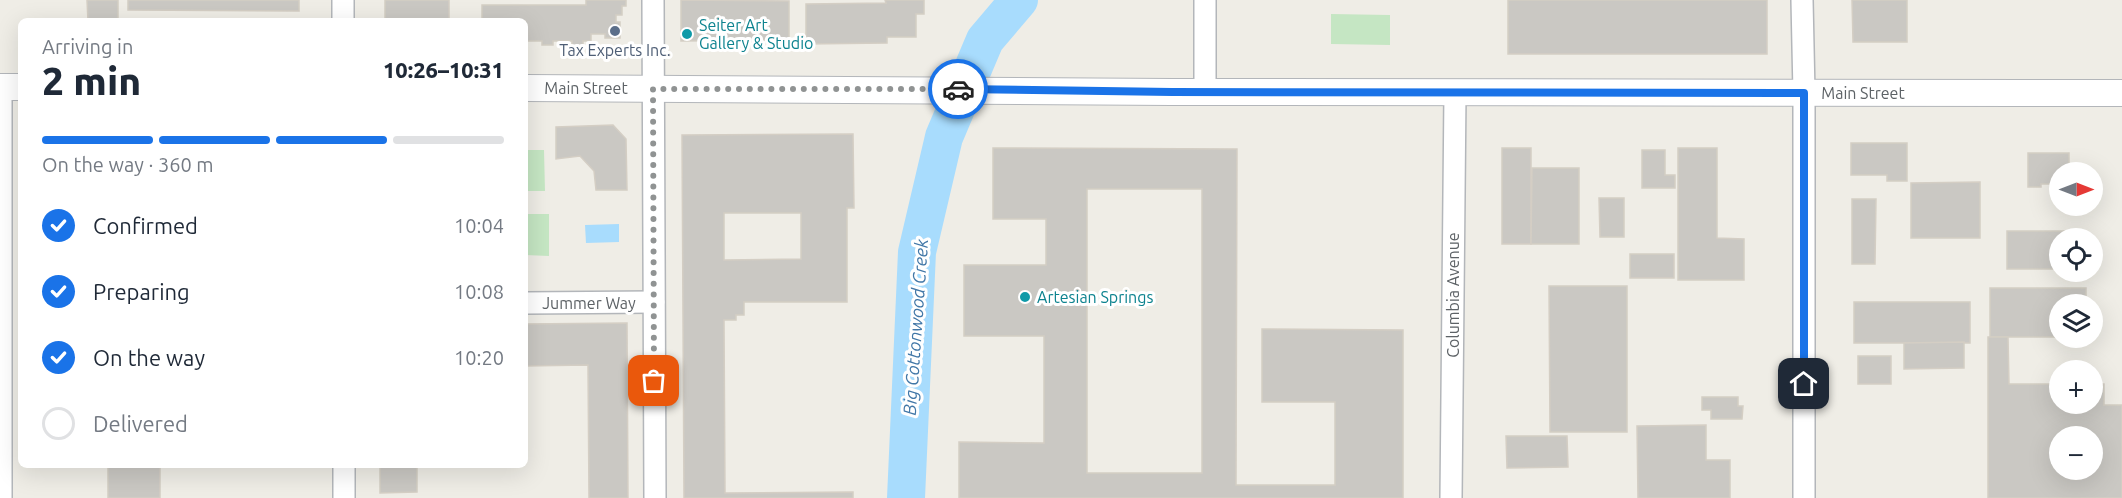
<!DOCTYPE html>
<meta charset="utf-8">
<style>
:root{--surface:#fff;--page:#f2f2f3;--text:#1f2937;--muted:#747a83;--line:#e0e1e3;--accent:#1a73e8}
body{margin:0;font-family:Ubuntu,sans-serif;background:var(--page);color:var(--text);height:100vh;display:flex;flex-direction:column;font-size:22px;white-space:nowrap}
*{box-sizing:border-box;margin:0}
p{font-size:20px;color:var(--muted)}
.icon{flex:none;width:33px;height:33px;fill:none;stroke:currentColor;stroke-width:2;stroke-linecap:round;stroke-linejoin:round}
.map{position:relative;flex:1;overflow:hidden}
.details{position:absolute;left:18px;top:18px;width:510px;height:450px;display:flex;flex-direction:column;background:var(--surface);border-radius:9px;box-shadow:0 6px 24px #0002}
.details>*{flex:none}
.needle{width:39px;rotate:90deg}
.buttons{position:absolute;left:2049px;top:162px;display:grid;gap:12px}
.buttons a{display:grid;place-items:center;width:54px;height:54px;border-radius:50%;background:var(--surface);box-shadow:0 6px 24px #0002;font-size:30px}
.pin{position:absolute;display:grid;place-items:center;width:51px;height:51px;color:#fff;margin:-26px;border-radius:12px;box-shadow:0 3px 9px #0006}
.courier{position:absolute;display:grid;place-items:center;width:60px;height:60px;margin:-30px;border:4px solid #1a73e8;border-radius:50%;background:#fff;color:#222;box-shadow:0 2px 8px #0007}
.headline em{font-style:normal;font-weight:800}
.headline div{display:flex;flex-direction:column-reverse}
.headline{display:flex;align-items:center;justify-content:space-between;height:102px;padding:0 24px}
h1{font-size:39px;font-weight:800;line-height:45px}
.bar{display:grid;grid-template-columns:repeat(4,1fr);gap:9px 6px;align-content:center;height:72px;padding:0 24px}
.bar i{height:8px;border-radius:4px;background:var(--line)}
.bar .active{background:var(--accent)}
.bar p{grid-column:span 4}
ol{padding:0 24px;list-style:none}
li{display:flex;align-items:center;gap:18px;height:66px}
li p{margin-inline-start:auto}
li .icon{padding:6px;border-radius:50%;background:var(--accent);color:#fff;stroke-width:4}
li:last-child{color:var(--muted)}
li i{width:33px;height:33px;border:3px solid var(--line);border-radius:50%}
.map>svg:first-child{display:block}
</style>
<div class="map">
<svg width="2122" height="498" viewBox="0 0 2122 498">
<rect width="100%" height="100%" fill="#efede6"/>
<!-- green -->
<g fill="#c5e6c3">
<polygon points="1331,14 1390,15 1390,45 1331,44"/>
<polygon points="525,150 544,150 545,191 525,191"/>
<polygon points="525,214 549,214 549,256 525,255"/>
</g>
<!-- water -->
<polygon fill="#a8dcfd" points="619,224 619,242 586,243 585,225"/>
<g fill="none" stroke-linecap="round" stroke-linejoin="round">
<!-- river -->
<polyline stroke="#a8dcfd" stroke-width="38" points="906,498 917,252 944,137 985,40 1019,0"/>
</g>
<!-- building -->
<g fill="#cac8c3" stroke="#d4cec4" stroke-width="1.5" fill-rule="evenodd">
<polygon points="87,0 118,0 118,21 88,21"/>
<polygon points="128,0 299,0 299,11 128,10"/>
<rect x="385" y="0" width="64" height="21"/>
<polygon points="586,0 626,0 626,6 622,6 622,15 616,15 616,22 620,22 620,38 605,38 605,34 591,34 591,41 583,41 583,45 572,45 572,41 553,41 553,45 542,45 542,41 525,41 525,21 482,21 482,5 586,5"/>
<polygon points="681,0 789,1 789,40 681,41"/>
<polygon points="885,0 924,0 924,14 916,14 916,37 887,37 887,43 806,44 806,4 886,3"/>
<rect x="1508" y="0" width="259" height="54"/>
<polygon points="1852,0 1907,0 1907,42 1853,42"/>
<polygon points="613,125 626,139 627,190 596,190 594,171 580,156 556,159 556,127"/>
<path d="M853,134L854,208H847V302H744V315H736V320H724L725,493L853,492V498H684L682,135ZM724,213H801V259L724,260Z"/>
<polygon points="1851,143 1907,143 1907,181 1887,181 1887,175 1851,175"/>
<path d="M993,148L1237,149L1236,485H1335V402H1262V329L1403,330V498H959V442L1044,443V336H964V265H1046V219H993ZM1087,189H1202V473H1087Z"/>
<rect x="1502" y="148" width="29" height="96"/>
<polygon points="1678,148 1717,148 1717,238 1744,239 1744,280 1678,280"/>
<polygon points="1642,150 1665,150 1665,175 1675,175 1675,188 1642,188"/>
<polygon points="2028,153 2069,153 2069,172 2060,172 2060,184 2041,184 2041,187 2028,187"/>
<polygon points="1532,168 1579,168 1579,244 1531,244"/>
<polygon points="1980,182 1980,238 1911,238 1911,183"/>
<polygon points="1599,198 1624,198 1624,237 1600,237"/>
<polygon points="1852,199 1876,199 1875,264 1852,264"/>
<polygon points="2007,231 2068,231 2068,238 2060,238 2060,269 2007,269"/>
<rect x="1630" y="254" width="44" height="24"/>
<polygon points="1549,286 1627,286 1627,432 1550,432"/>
<polygon points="1990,288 2086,288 2086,304 2060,304 2060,337 1990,337"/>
<rect x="1854" y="302" width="116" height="41"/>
<polygon points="627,323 628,498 589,498 588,365 525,366 525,324"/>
<path d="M1988,337H2008L2009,384H2060V404H2092V384H2104V405H2122V498H1988ZM2060,436H2092V470H2060Z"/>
<polygon points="1964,342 1964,368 1904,369 1904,343"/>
<rect x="1858" y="356" width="33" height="28"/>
<polygon points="1702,397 1738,397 1738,406 1743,406 1742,419 1711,419 1711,410 1702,410"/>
<polygon points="1706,425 1706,460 1730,460 1730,498 1638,498 1637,426"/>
<polygon points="1506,436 1567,436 1568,467 1507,468"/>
<rect x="108" y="465" width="52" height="33"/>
<polygon points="380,465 417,465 417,492 380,493"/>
</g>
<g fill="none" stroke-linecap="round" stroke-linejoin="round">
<defs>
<g id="minor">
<polyline points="343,0 343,21"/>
<polyline points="653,0 655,498"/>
<polyline points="1205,0 1205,92"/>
<polyline points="1802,0 1804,93 1804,498"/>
<polyline points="1,87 1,498"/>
<polyline points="525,303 654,302"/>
<polyline points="344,465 344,498"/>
<polyline points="1451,498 1455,93"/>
</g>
<g id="tertiary">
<polyline points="0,87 21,87"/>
<polyline points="525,88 1172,92 2122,93"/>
</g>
</defs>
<!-- minor casing -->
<use href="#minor" stroke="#b3b6ba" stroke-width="24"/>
<!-- tertiary casing -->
<use href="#tertiary" stroke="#b3b6ba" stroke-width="28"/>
<!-- minor -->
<use href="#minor" stroke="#fff" stroke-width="21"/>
<!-- tertiary -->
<use href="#tertiary" stroke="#fff" stroke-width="26"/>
</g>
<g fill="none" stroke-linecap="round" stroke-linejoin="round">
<!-- done -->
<polyline stroke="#909393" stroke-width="6" stroke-dasharray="0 10.8" points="654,381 653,89 958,89"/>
<!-- route -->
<polyline stroke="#1a73e8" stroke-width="8" points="958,89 1172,92 1804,93 1804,384"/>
</g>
<!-- markers -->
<circle fill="#5c6f8a" stroke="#fff" stroke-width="2" cx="615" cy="31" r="6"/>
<g fill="#0f9aa8" stroke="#fff" stroke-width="2">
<circle cx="687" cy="34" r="6"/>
<circle cx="1025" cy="297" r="6"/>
</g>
<g text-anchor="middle" stroke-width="6" stroke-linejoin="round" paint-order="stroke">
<!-- culture labels -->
<g font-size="16" fill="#0d838f" stroke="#fff" text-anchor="start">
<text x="699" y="31">Seiter Art<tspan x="699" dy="18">Gallery &amp; Studio</tspan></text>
<text x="1037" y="303">Artesian Springs</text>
</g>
<!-- service labels -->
<g font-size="16" fill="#4e5e75" stroke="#fff">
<text x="615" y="56">Tax Experts Inc.</text>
</g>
<!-- street labels -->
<g font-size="16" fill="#5d6266" stroke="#fff">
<text x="586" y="94">Main Street</text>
<text x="1863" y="99">Main Street</text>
<text transform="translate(1453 295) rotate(-90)" y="6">Columbia Avenue</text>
<text x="589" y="309">Jummer Way</text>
</g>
<!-- water labels -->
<g font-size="18" font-style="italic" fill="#4177a7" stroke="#fff">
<text transform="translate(916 327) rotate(-86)" y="6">Big Cottonwood Creek</text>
</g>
</g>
</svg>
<div class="buttons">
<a><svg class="needle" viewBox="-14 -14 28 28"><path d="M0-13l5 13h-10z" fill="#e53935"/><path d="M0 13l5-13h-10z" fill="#747a83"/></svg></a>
<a><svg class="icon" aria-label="locate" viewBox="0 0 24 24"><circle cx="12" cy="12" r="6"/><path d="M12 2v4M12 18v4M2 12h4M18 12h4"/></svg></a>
<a><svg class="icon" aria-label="layers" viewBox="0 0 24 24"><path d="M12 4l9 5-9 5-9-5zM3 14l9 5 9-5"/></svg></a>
<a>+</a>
<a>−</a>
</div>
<div class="pin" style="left:654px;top:381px;background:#ea580c"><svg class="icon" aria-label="bag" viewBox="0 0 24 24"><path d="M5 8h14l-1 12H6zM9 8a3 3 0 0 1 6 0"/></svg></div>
<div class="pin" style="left:1804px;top:384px;background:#1f2937"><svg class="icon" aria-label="home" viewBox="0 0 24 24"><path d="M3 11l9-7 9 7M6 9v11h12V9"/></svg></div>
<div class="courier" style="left:958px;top:89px"><svg class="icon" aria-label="car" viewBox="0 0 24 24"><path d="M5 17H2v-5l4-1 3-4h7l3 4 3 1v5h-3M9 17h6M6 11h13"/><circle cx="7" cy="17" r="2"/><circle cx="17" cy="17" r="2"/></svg></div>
<section class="details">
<div class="headline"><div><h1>2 min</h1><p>Arriving in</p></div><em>10:26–10:31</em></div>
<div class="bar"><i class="active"></i><i class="active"></i><i class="active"></i><i></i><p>On the way · 360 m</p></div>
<ol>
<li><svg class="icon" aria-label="check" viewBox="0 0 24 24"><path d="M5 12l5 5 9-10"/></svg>Confirmed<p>10:04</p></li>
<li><svg class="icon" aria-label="check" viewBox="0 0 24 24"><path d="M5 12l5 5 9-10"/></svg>Preparing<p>10:08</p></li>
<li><svg class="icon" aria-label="check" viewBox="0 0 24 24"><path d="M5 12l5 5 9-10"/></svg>On the way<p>10:20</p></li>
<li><i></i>Delivered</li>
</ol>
</section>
</div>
